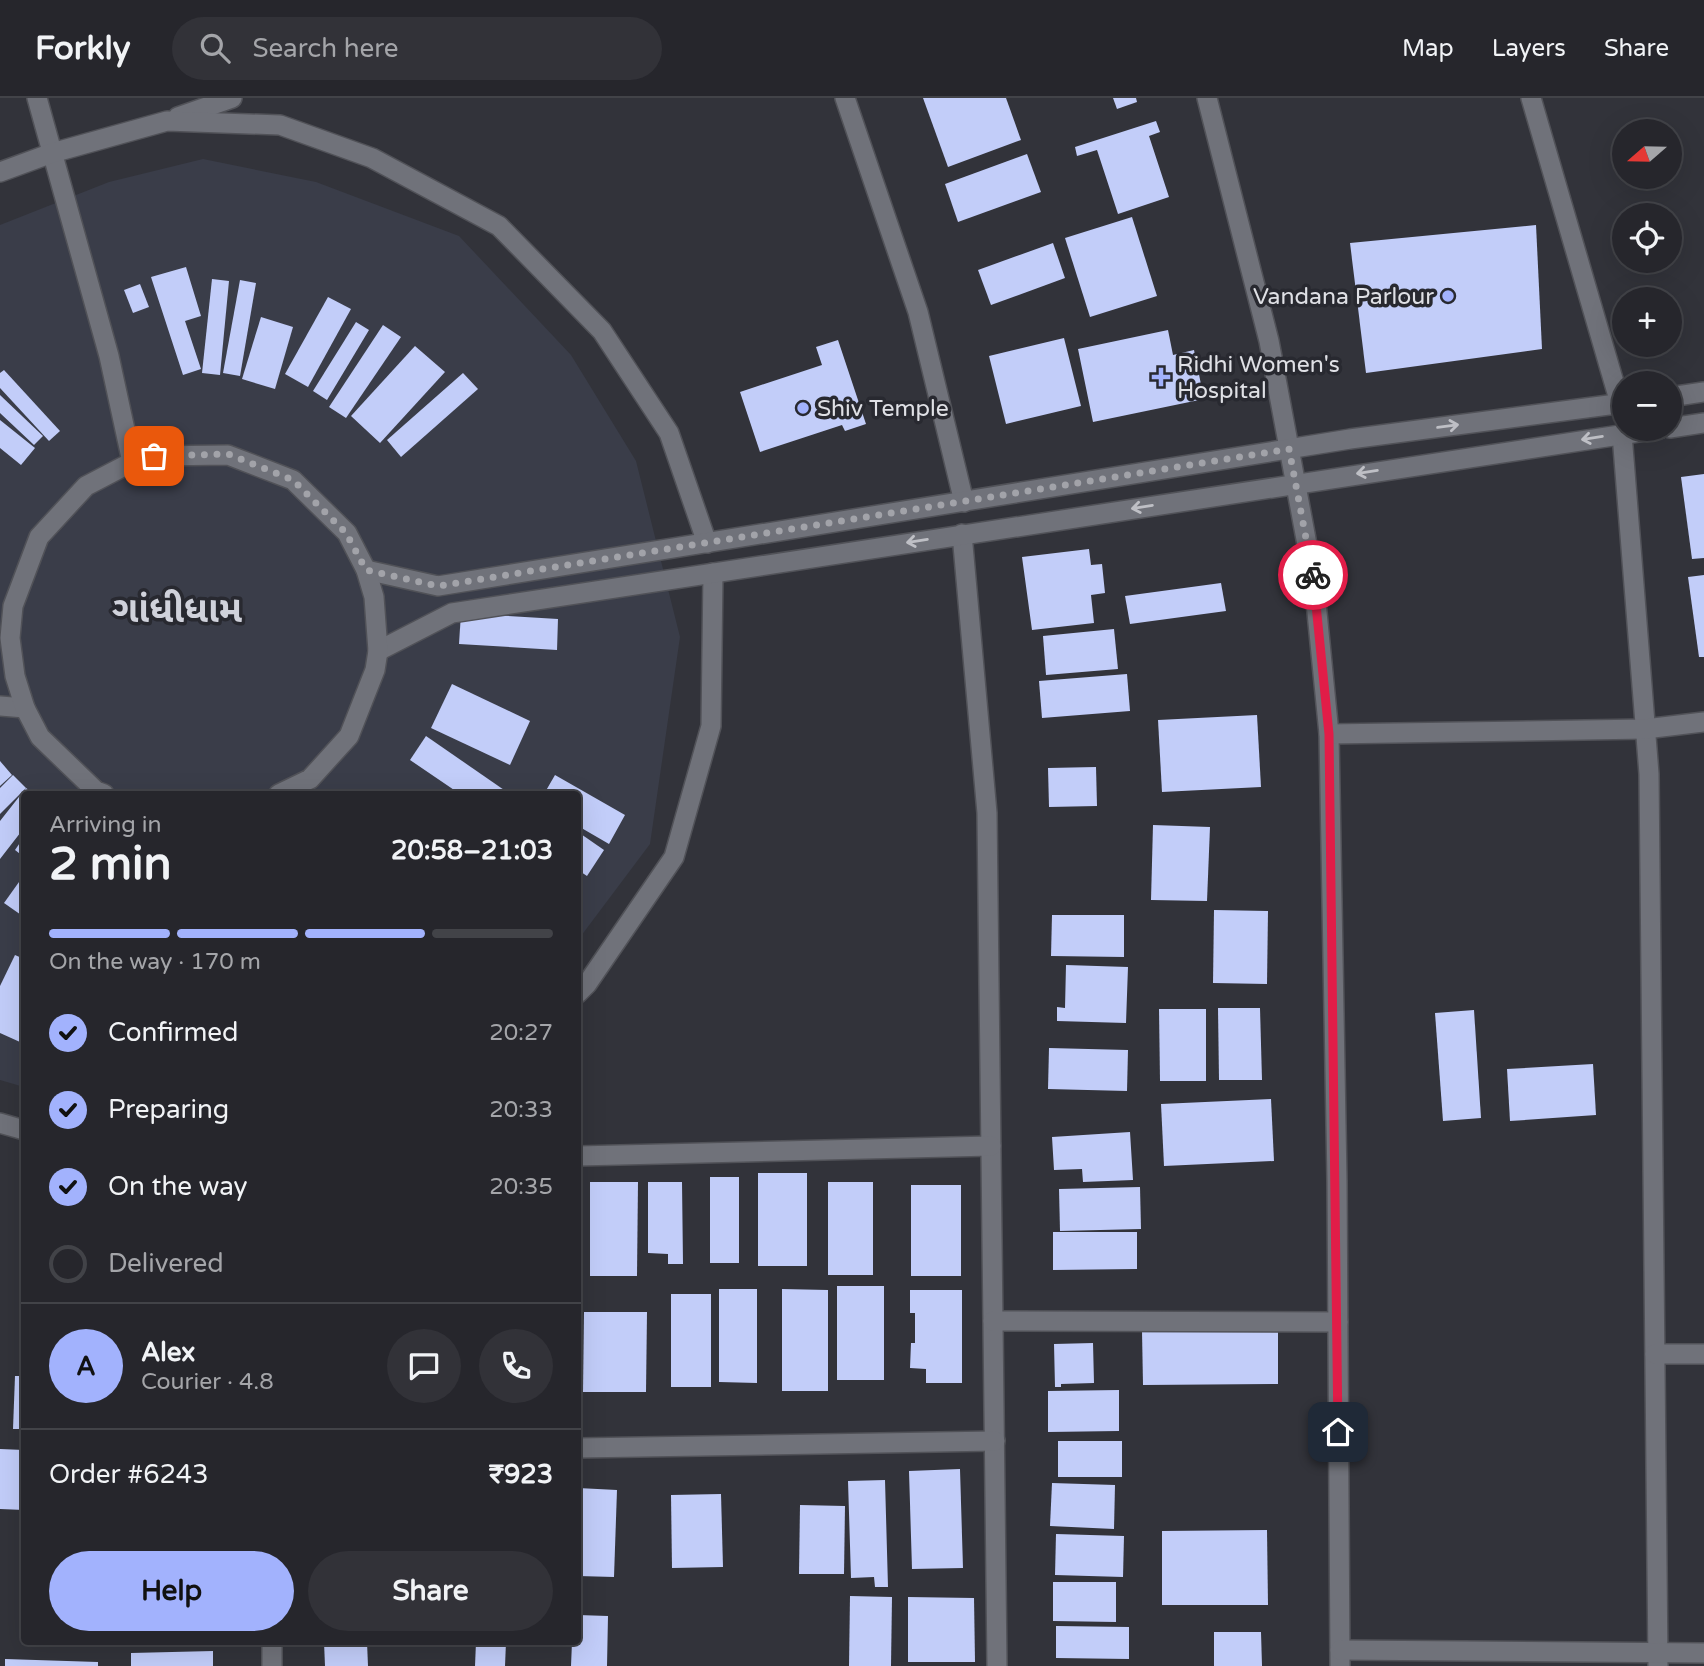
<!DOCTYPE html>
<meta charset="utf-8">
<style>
:root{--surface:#26262c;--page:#323238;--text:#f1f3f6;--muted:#a4a5a9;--line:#424348;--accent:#a2b2fd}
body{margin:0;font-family:"Varela Round","Noto Sans Gujarati",sans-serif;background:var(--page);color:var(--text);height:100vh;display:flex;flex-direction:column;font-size:26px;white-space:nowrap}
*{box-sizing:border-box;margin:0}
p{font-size:23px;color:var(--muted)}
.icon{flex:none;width:38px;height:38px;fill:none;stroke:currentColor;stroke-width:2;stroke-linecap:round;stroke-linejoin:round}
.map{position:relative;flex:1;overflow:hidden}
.side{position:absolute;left:21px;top:693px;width:560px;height:854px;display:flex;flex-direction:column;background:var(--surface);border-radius:7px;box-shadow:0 7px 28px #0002,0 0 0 2px var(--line)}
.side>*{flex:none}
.needle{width:46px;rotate:250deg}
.tools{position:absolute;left:1612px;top:21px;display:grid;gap:14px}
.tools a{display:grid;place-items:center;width:70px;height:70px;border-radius:50%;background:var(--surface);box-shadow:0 7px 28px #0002,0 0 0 2px var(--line);font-size:35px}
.pin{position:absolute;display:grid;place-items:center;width:60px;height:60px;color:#fff;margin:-30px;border-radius:14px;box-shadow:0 4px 10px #0006}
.courier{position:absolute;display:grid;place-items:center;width:70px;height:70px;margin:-35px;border:5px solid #e11d48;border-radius:50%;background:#fff;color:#222;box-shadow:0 2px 9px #0007}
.summary em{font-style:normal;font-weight:800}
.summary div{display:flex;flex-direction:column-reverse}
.summary{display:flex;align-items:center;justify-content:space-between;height:119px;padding:0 28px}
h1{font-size:46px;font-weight:800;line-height:52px}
.bar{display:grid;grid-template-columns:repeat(4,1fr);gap:10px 7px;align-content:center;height:84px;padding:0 28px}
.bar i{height:9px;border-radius:5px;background:var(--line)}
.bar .selected{background:var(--accent)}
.bar p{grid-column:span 4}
.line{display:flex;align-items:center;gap:18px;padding:0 28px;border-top:2px solid var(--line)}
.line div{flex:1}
.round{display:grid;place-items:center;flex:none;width:74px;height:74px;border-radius:37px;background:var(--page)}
ol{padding:0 28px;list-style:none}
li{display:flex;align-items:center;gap:21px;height:77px}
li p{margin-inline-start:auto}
li .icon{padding:7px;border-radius:50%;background:var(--accent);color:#111;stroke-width:4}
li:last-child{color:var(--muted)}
li i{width:38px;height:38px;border:4px solid var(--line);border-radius:50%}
.primary-button{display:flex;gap:14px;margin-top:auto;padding:14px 28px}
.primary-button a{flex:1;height:80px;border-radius:42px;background:var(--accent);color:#111;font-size:28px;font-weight:800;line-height:80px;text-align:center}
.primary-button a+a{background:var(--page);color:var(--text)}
header{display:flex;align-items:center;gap:42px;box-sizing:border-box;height:98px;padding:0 35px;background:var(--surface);border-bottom:2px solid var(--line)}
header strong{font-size:33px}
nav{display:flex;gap:38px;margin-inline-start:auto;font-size:24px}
.search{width:490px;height:63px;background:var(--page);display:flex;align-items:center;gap:18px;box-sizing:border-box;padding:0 24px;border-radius:38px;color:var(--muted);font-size:26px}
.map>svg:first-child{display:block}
</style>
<header>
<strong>Forkly</strong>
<div class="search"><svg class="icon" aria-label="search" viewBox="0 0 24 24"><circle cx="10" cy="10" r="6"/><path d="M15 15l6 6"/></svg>Search here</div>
<nav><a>Map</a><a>Layers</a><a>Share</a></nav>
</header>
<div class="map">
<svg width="1704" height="1568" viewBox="0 0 1704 1568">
<rect width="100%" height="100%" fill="#32333a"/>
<!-- built -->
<polygon fill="#3a3d49" points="203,61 316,84 459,138 571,257 636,363 680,539 650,746 578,842 578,696 24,696 24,989 0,982 0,127 109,84"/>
<!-- building -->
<g fill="#c2cdf9">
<polygon points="923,0 1006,0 1021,42 948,69"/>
<polygon points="1113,0 1136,0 1137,4 1117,11"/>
<polygon points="1156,23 1160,34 1149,38 1169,99 1118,116 1097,52 1077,58 1075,49"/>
<polygon points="1027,56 1041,94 958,124 945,86"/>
<polygon points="1132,119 1157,198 1090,219 1065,140"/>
<polygon points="1536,127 1542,251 1366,275 1350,145"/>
<polygon points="1053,145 1065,180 991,207 978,172"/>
<polygon points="186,169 201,218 185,223 201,271 183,277 151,179"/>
<polygon points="212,181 229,183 220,277 202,275"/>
<polygon points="240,182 256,185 240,278 223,275"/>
<polygon points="140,186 149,209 133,215 124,192"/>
<polygon points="328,199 351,211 308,289 285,276"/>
<polygon points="261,219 293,229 275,291 242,281"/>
<polygon points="356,224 369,232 327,302 313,293"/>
<polygon points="383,227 401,239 346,320 329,309"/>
<polygon points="1168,232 1173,257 1194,252 1204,301 1093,324 1078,251"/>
<polygon points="1064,240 1081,308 1006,326 989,258"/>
<polygon points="838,242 866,326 845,333 842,327 760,354 740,294 822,267 816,249"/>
<polygon points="415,248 445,274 380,345 351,318"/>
<polygon points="4,272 60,333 49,343 0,290 0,275"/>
<polygon points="463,275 478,291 401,359 387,342"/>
<polygon points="0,297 43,338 34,347 0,315"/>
<polygon points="0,322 35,350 21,367 0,350"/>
<polygon points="1704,376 1704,460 1692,461 1681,379"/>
<polygon points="1089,451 1091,467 1102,466 1105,495 1091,497 1094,525 1032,532 1022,459"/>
<polygon points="1704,477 1704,559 1699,559 1688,479"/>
<polygon points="1221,485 1226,513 1130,526 1125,498"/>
<polygon points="461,515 558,521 557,552 459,546"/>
<polygon points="1114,531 1118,571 1046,577 1043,538"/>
<polygon points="1127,576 1130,613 1042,620 1039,583"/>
<polygon points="452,586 530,623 510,667 431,630"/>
<polygon points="1257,617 1261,689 1162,694 1158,622"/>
<polygon points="426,638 507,694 506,696 460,696 410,662"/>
<polygon points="0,663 12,677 0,688"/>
<polygon points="1096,669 1097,708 1049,709 1048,670"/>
<polygon points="13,677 26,690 0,716 0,690"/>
<polygon points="555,677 625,717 609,746 578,728 578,696 544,696"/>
<polygon points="26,690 35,696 24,696 24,730 0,761 0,723"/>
<polygon points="1153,727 1210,729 1207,803 1151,802"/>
<polygon points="578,734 604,752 587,778 578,772"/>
<polygon points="24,739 24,759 15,752"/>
<polygon points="24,777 24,819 4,805"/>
<polygon points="1214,812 1268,813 1267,886 1213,885"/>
<polygon points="1052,817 1124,817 1124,859 1051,858"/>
<polygon points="15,857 24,861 24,935 20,944 0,935 0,888"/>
<polygon points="1066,867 1128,869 1126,925 1057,923 1057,909 1065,910"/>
<polygon points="1218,910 1260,910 1262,982 1219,982"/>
<polygon points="1159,911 1206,911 1206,983 1160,983"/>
<polygon points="1474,912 1481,1020 1443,1023 1435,915"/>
<polygon points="1049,950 1128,952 1127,993 1048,991"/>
<polygon points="1593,966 1596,1017 1510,1023 1507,971"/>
<polygon points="1271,1001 1274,1063 1164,1068 1161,1006"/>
<polygon points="1130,1034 1133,1082 1083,1084 1082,1071 1054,1072 1052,1039"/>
<rect x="758" y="1075" width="49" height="93"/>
<rect x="710" y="1079" width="29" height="86"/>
<polygon points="590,1084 638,1084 637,1178 590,1178"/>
<polygon points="648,1084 682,1084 683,1166 668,1166 668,1156 648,1155"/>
<rect x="828" y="1084" width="45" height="93"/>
<rect x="911" y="1087" width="50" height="91"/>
<polygon points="1140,1089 1141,1131 1060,1133 1059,1091"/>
<polygon points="1053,1134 1137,1134 1137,1171 1053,1172"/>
<rect x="837" y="1188" width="47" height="94"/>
<polygon points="719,1191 757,1191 757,1285 719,1284"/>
<polygon points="782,1191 828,1192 828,1293 782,1293"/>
<polygon points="910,1192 962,1192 962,1285 926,1285 926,1271 910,1270 911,1245 915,1245 915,1215 910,1215"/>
<rect x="671" y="1196" width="40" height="93"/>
<polygon points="584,1214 647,1214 646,1294 583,1294"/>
<polygon points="20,1224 24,1224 24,1274 21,1274"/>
<polygon points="1278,1232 1278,1286 1143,1287 1142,1233"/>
<polygon points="1093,1245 1094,1285 1061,1286 1061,1289 1055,1289 1054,1246"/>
<polygon points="15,1278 24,1278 24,1331 13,1331"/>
<polygon points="1119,1292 1119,1333 1048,1334 1048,1293"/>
<rect x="1058" y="1343" width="64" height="36"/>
<polygon points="0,1351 24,1352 24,1412 0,1411"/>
<polygon points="960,1371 963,1470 912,1471 909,1373"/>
<polygon points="885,1382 888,1489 875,1489 874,1479 851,1480 848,1383"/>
<polygon points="1052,1385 1115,1387 1114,1431 1050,1428"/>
<polygon points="578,1390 617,1392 614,1479 578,1478"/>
<polygon points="721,1396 723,1469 672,1470 671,1397"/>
<polygon points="800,1407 845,1408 844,1476 799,1476"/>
<polygon points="1267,1432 1268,1507 1162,1507 1162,1433"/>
<polygon points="1056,1436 1124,1438 1123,1479 1055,1477"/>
<polygon points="1053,1484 1116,1484 1116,1524 1053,1523"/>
<polygon points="850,1498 892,1499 891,1568 849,1568"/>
<polygon points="908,1499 974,1500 975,1564 908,1564"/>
<polygon points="578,1517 608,1518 607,1568 571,1568 572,1544 578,1544"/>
<polygon points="1056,1528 1129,1529 1129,1561 1056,1560"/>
<polygon points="1214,1534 1261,1534 1262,1568 1214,1568"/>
<polygon points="324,1544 367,1544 368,1568 325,1568"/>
<polygon points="476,1544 506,1544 505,1568 475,1568"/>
<polygon points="213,1553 213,1568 131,1568 131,1555"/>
<polygon points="5,1561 98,1564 98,1568 5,1568"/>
</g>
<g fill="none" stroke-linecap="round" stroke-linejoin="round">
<defs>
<g id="minor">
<polyline points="37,0 109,258 132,364"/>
<polyline points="845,0 918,214 964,404"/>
<polyline points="1207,0 1269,243 1314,484 1329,636 1337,1083 1340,1568"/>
<polyline points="1531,0 1620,305"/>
<polyline points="178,19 232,0"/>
<polyline points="0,74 52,55 167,23 280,27 372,60 499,128 602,233 669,335 707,445"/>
<polyline points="1622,336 1649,676 1658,1568"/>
<polyline points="962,436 987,715 997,1568"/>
<polyline points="1329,636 1645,631 1704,624"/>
<polyline points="578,895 587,886 674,759 711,628 713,475"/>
<polyline points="0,1025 24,1032"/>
<polyline points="578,1058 991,1048"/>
<polyline points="993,1223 1338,1224"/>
<polyline points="1655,1256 1704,1256"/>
<polyline points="578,1350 995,1343"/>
<polyline points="272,1544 272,1568"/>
<polyline points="1340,1552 1704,1555"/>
</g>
<g id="tertiary">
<polyline points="1670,299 1704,294"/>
<polyline points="1670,330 1704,325"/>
<polyline points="366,472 438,488 1350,341 1624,305"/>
<polyline points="378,553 452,515 1659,331"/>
<polyline points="0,608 25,610"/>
<polyline points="104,696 96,693 40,639 25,610 15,578 10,540 13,508 39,439 86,388 132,364 154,358 228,357 293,382 347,435 366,472 374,499 378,553 375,572 349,638 310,681 279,696"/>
</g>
</defs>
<!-- minor casing -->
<use href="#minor" stroke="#515258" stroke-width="22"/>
<!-- tertiary casing -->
<use href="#tertiary" stroke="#515258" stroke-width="22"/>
<!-- minor -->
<use href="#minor" stroke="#70727a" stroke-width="19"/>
<!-- tertiary -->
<use href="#tertiary" stroke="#70727a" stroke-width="19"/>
</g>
<!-- one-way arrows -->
<defs><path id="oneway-shaft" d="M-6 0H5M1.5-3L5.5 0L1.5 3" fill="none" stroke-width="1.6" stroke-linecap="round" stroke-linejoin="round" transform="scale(1.75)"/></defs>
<g stroke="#bebfc5">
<use href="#oneway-shaft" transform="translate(1448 328) rotate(-8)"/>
<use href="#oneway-shaft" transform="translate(1592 340) rotate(171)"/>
<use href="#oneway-shaft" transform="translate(1367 374) rotate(171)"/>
<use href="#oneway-shaft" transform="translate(1142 409) rotate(171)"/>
<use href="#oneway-shaft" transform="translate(917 443) rotate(171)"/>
</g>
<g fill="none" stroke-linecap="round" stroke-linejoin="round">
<!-- done -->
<polyline stroke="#a2a3a9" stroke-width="7" stroke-dasharray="0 12.6" points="154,358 228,356 293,382 346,435 366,472 438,488 1289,351 1313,477"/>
<!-- route -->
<polyline stroke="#e11d48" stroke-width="9" points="1313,477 1329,636 1338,1334"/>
</g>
<!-- markers -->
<g fill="#a2b2fd" stroke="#282930" stroke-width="2.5">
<circle cx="1448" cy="198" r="7"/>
<path d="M1157.5 268.5h7v7h7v7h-7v7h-7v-7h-7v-7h7z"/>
<circle cx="803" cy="310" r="7"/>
</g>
<g text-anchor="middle" stroke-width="7" stroke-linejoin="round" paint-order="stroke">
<!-- poi labels -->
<g font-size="23" fill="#dfe0e5" stroke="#282930" text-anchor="start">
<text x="1434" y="206" text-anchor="end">Vandana Parlour</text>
<text x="1177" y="274">Ridhi Women's<tspan x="1177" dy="26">Hospital</tspan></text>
<text x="817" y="318">Shiv Temple</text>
</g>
<!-- town labels -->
<g font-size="37" font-weight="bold" fill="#d0d2db" stroke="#282930">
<text x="177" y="524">ગાંધીધામ</text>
</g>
</g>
</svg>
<div class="tools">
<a><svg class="needle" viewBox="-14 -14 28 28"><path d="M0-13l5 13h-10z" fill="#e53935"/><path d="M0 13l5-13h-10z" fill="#a4a5a9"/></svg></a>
<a><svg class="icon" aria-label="locate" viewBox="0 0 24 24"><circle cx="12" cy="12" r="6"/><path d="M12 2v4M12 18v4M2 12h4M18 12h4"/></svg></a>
<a>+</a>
<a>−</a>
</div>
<div class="pin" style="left:154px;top:358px;background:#ea580c"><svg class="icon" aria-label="bag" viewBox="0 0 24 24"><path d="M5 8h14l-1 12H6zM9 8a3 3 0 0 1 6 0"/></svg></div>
<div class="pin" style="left:1338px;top:1334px;background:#1f2937"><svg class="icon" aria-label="home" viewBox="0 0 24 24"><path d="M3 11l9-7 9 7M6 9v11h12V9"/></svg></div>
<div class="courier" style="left:1313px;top:477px"><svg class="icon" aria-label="bike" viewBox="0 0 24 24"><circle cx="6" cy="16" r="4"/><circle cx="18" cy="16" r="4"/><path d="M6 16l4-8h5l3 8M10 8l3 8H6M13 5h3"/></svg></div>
<section class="side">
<div class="summary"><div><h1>2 min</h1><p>Arriving in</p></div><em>20:58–21:03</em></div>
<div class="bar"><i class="selected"></i><i class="selected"></i><i class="selected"></i><i></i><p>On the way · 170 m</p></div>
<ol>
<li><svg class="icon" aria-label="check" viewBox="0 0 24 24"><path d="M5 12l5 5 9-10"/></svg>Confirmed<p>20:27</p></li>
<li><svg class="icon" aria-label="check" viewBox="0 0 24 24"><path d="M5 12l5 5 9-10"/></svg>Preparing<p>20:33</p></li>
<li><svg class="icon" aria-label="check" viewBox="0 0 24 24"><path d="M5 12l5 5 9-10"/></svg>On the way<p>20:35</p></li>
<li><i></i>Delivered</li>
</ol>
<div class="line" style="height:126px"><b class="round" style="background:var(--accent);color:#111">A</b><div><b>Alex</b><p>Courier · 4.8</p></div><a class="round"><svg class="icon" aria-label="chat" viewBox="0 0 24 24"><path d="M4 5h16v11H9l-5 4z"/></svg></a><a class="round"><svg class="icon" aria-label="phone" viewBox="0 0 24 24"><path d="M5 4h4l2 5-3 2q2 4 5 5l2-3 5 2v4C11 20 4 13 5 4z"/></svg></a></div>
<div class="line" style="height:91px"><div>Order #6243</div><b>₹923</b></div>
<div class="primary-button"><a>Help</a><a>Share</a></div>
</section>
</div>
